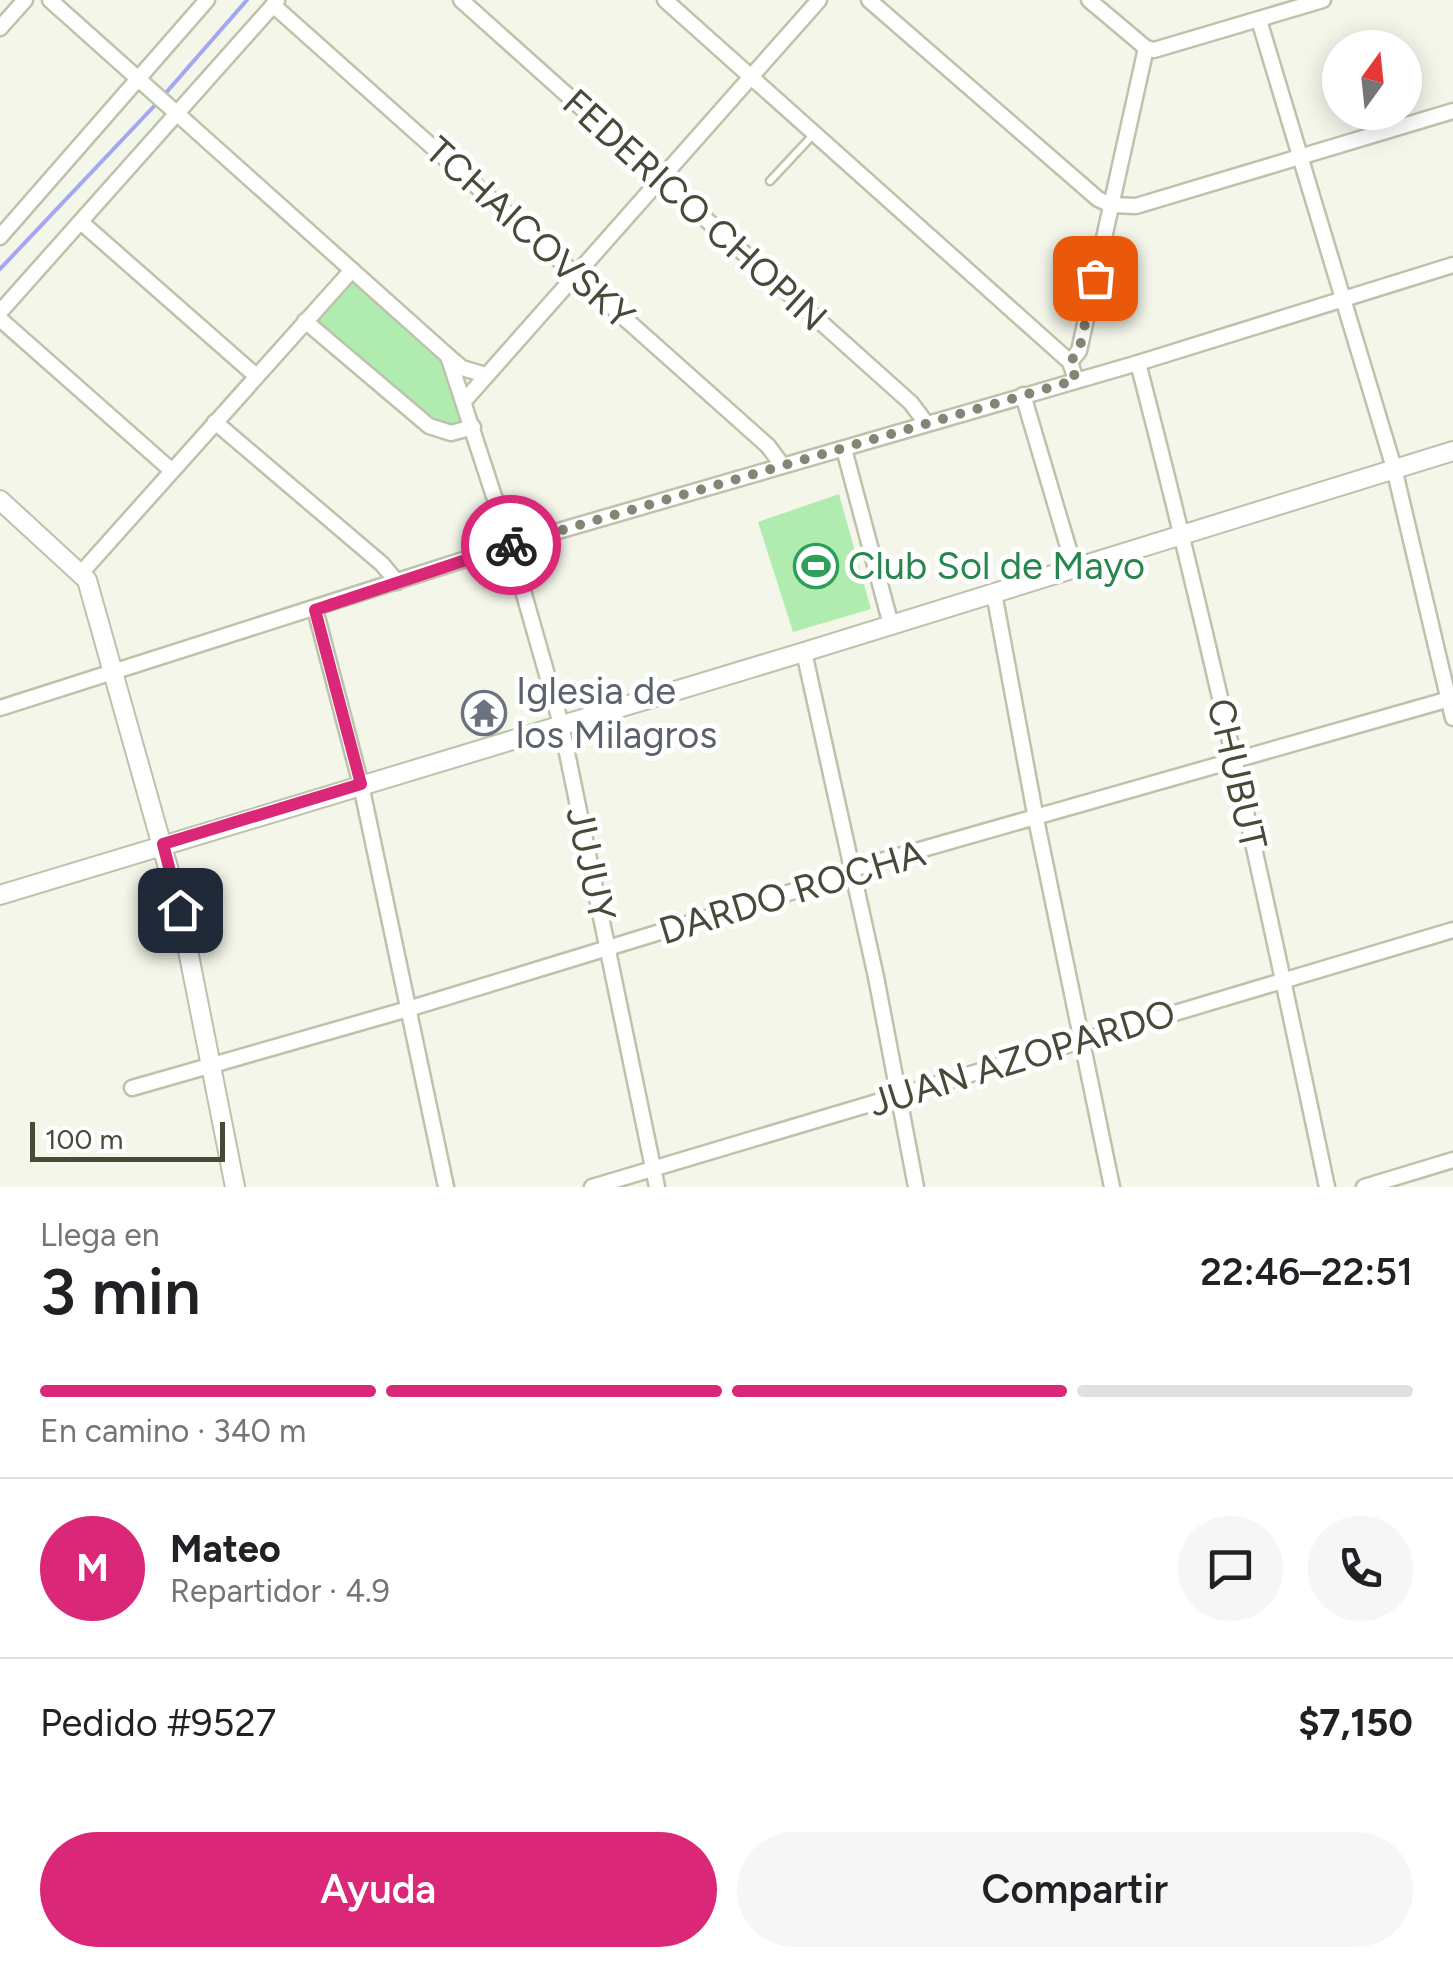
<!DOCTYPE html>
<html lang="es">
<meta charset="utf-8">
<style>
:root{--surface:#fff;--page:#f6f6f6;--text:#202124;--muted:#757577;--line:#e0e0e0;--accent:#db2777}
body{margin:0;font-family:Figtree,sans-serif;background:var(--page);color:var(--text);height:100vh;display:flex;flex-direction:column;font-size:38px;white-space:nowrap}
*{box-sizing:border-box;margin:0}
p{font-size:32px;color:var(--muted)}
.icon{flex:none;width:55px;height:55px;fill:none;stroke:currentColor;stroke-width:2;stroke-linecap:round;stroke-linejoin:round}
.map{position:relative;height:1187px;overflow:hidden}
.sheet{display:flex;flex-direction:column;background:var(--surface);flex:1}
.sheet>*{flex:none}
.needle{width:65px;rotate:15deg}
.controls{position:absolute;left:1322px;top:30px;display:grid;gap:20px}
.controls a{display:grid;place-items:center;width:100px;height:100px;border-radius:50%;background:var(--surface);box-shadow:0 5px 25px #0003;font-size:50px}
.scale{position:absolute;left:30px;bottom:25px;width:195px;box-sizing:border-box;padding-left:10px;border:5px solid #474a37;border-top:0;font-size:28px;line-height:35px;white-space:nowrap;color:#474a37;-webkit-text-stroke:8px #fff;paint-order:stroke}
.pin{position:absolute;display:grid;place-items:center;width:85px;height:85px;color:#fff;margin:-42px;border-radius:20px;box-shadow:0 5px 15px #0006}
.courier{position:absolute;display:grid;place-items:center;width:100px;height:100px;margin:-50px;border:8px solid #db2777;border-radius:50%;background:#fff;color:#222;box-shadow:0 2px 12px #0007}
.summary em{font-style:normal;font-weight:600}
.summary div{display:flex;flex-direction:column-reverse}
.summary{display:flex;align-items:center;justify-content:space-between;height:170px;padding:0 40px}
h1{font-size:65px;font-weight:600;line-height:75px}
.bar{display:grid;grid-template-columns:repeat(4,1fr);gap:15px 10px;align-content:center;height:120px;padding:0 40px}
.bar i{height:12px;border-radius:8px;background:var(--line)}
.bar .active{background:var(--accent)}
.bar p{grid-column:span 4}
.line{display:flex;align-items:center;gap:25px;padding:0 40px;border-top:2px solid var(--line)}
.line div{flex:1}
.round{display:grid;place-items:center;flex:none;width:105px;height:105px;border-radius:52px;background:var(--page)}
.action{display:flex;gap:20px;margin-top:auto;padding:20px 40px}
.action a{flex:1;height:115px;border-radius:60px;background:var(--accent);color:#fff;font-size:40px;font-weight:600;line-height:115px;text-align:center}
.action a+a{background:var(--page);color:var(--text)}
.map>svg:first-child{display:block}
</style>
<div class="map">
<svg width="1453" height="1187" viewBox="0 0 1453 1187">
<rect width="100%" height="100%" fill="#f3f6e9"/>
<!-- green -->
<g fill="#b0ecb0">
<polygon points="350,280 437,355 446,367 465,419 455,427 434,422 315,320"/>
<polygon points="839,494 871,609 793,632 758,522"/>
</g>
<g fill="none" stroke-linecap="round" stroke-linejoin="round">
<!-- stream -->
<g stroke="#a3a6f5" stroke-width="4">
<polyline points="164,95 247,0"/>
<polyline points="0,269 158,102"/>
</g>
<defs>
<polyline id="service" points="770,181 813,135"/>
<g id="minor">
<polyline points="50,0 448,356 462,368 486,375"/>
<polyline points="461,0 911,403 926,423"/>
<polyline points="665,0 1070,362 1076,380"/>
<polyline points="869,0 1098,199 1111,205 1136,206 1453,111"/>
<polyline points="1089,0 1146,48"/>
<polyline points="273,5 768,446 782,465"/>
<polyline points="1259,20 1394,468 1453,718"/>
<polyline points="0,28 25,0"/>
<polyline points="1146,48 1154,50 1323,0"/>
<polyline points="82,223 255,375"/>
<polyline points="0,237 207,0"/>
<polyline points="0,312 277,1"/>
<polyline points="0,319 171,470"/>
<polyline points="305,321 429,426 451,433 473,427"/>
<polyline points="448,356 510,545 561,724 657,1187"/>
<polyline points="1070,362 1079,351 1146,48"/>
<path d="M1138,363C1209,635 1269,911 1327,1187"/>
<polyline points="1023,395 1074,567"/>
<polyline points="465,400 819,0"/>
<polyline points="215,422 382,564 397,582"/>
<polyline points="844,449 891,625"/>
<polyline points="82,572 352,270"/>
<polyline points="994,593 1036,819 1112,1187"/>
<polyline points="315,609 361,785 446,1187"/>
<polyline points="804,652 876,977 916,1187"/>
<polyline points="0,708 510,545 1138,363 1453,265"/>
<polyline points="132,1088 408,1009 837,878 860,867 1453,698"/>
<polyline points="592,1187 1453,930"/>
<polyline points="1364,1187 1453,1160"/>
</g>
<g id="tertiary">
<polyline points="0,500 87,580 180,910 235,1187"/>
<polyline points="0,895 804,652 1453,451"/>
</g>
</defs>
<!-- service casing -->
<use href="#service" stroke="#bdc2ab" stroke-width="11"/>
<!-- minor casing -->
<use href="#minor" stroke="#bdc2ab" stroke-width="19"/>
<!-- tertiary casing -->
<use href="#tertiary" stroke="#bdc2ab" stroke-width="22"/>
<!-- service -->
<use href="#service" stroke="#fff" stroke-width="6"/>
<!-- minor -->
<use href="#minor" stroke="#fff" stroke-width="14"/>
<!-- tertiary -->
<use href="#tertiary" stroke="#fff" stroke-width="18"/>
</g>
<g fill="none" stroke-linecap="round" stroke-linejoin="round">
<!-- done -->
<polyline stroke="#838675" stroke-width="10" stroke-dasharray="0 18" points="511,545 1076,380 1070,362 1079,351 1095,278"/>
<!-- route -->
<polyline stroke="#db2777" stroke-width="12" points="180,910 163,844 361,784 315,610 511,545"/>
</g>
<!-- icons -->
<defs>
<symbol id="stadium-ring" viewBox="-11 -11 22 22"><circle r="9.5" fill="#fff" stroke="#2e9e5b" stroke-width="1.5"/><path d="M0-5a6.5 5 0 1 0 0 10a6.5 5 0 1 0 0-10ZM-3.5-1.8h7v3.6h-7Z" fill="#2e9e5b"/></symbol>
<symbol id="temple-ring" viewBox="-11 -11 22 22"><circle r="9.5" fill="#fff" stroke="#6b7280" stroke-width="1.5"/><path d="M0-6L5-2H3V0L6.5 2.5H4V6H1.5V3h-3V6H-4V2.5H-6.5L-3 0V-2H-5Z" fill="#6b7280"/></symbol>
</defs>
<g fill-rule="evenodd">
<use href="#stadium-ring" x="791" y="541" width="50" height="50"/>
<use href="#temple-ring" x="459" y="688" width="50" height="50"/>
</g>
<g text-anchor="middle" stroke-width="10" stroke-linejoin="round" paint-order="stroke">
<!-- street labels -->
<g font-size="38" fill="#474a37" stroke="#fff">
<text transform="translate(695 210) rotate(42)" y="13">FEDERICO CHOPIN</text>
<text transform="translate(530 233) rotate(42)" y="13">TCHAICOVSKY</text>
<text transform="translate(1237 774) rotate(77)" y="13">CHUBUT</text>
<text transform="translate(591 864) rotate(78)" y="13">JUJUY</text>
<text transform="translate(792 892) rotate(-17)" y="13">DARDO ROCHA</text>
<text transform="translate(1022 1058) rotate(-17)" y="13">JUAN AZOPARDO</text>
</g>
<!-- leisure labels -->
<g font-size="38" fill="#27864d" stroke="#fff" text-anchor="start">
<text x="848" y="579">Club Sol de Mayo</text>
</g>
<!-- worship labels -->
<g font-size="38" fill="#5b616d" stroke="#fff" text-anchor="start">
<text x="516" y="704">Iglesia de<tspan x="516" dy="44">los Milagros</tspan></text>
</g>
</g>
</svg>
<div class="controls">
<a><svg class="needle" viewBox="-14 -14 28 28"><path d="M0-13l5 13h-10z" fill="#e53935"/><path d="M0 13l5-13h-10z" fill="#757577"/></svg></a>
</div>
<div class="scale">100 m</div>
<div class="pin" style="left:1095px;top:278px;background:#ea580c"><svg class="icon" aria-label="bag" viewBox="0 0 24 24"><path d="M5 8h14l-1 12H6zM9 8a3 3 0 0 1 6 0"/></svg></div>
<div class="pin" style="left:180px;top:910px;background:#1f2937"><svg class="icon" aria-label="home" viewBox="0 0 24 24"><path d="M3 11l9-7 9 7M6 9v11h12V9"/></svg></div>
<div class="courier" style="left:511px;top:545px"><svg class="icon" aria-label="bike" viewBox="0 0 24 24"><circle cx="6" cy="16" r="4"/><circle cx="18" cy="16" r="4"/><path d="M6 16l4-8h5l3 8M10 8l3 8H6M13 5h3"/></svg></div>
</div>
<section class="sheet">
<div class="summary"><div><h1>3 min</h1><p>Llega en</p></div><em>22:46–22:51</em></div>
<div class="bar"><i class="active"></i><i class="active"></i><i class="active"></i><i></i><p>En camino · 340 m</p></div>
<div class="line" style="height:180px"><b class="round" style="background:var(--accent);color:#fff">M</b><div><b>Mateo</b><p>Repartidor · 4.9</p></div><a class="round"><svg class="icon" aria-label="chat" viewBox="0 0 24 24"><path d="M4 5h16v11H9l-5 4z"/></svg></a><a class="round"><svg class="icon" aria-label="phone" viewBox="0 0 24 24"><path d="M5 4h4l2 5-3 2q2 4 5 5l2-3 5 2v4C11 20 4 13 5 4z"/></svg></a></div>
<div class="line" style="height:130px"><div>Pedido #9527</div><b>$7,150</b></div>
<div class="action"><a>Ayuda</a><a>Compartir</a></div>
</section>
